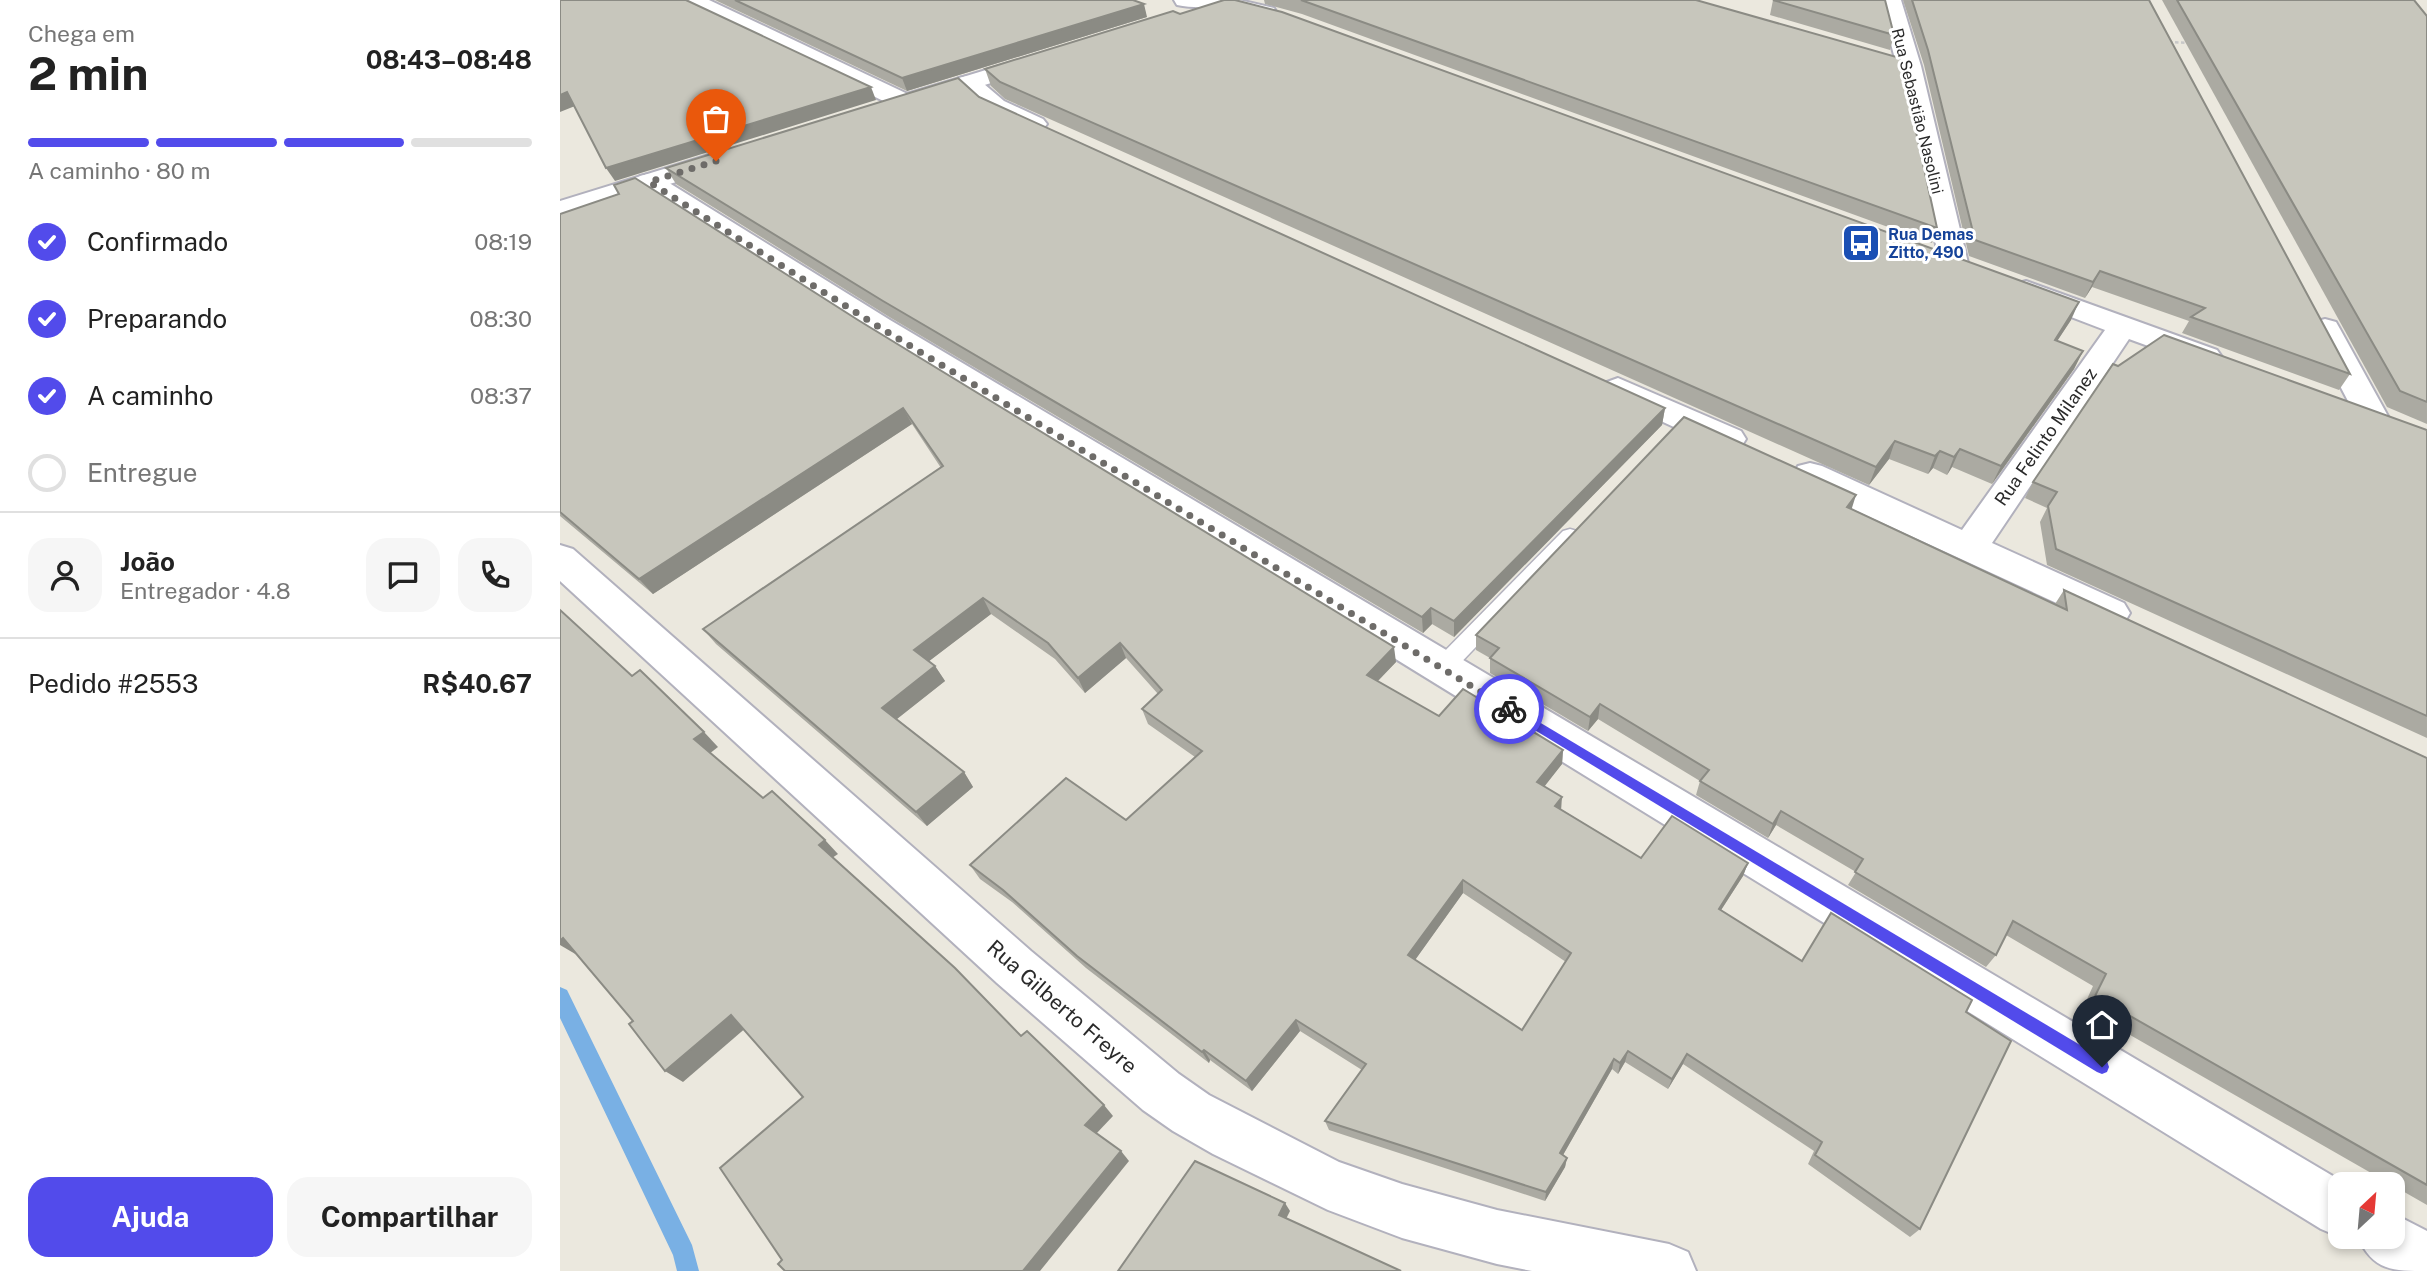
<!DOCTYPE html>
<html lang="pt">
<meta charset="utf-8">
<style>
:root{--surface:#fff;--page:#f6f6f6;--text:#222;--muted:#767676;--line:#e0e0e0;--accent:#524beb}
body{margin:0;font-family:"Public Sans",sans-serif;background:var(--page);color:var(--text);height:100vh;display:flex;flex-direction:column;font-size:26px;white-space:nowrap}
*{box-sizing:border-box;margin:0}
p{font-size:23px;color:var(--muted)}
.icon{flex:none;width:38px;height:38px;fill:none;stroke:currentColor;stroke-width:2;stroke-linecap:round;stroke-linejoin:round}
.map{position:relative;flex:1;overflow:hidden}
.details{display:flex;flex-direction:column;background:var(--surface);width:560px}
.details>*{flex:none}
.needle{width:46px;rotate:26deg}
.buttons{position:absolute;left:1768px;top:1172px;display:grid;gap:14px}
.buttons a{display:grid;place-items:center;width:77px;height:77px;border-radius:14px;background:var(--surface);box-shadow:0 4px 10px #0003;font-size:35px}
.pin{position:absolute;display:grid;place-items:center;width:60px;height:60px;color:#fff;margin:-72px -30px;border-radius:50% 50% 50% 0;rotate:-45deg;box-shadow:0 0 7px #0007}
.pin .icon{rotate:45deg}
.courier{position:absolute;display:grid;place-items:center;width:70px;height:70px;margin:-35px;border:5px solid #524beb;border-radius:50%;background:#fff;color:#222;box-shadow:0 2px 9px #0007}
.head em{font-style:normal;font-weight:700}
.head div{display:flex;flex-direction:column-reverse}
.head{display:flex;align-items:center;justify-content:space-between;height:119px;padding:0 28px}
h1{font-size:46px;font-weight:700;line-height:52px}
.bar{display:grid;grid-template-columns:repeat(4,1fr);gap:10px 7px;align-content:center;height:84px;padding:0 28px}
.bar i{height:9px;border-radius:5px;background:var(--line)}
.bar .active{background:var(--accent)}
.bar p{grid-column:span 4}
.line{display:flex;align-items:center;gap:18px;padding:0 28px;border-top:2px solid var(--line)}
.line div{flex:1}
.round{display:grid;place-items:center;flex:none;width:74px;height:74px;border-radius:21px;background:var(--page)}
ol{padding:0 28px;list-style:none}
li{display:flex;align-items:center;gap:21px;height:77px}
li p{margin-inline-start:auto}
li .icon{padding:7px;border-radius:50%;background:var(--accent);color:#fff;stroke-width:4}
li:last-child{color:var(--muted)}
li i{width:38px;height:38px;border:4px solid var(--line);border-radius:50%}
.primary-button{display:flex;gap:14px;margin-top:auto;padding:14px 28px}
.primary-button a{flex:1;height:80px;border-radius:21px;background:var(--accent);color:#fff;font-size:28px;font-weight:700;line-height:80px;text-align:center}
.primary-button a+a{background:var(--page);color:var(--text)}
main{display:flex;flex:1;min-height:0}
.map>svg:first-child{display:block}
</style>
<main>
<section class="details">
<div class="head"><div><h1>2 min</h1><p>Chega em</p></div><em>08:43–08:48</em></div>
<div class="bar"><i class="active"></i><i class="active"></i><i class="active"></i><i></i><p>A caminho · 80 m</p></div>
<ol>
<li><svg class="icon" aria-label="check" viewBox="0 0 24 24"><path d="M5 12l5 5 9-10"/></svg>Confirmado<p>08:19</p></li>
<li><svg class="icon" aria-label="check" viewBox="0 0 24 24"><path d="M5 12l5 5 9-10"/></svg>Preparando<p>08:30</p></li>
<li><svg class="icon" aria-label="check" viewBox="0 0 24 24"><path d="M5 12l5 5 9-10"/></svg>A caminho<p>08:37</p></li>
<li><i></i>Entregue</li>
</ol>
<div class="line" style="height:126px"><a class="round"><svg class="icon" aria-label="person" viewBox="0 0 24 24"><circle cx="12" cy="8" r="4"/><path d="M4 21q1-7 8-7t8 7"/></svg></a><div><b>João</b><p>Entregador · 4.8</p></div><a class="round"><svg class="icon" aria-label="chat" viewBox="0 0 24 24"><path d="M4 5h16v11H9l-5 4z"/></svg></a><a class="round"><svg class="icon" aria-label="phone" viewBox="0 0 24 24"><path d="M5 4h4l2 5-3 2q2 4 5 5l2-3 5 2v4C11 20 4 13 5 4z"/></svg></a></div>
<div class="line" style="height:91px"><div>Pedido #2553</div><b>R$40.67</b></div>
<div class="primary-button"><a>Ajuda</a><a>Compartilhar</a></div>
</section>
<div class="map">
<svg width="1867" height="1271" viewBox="0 0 1867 1271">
<rect width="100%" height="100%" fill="#ebe8de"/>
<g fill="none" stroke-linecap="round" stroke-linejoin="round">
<!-- stream -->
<polygon fill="#79b0e4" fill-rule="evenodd" points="0,987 7,990 132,1245 139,1271 117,1271 113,1255 0,1018"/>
<defs>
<polygon id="lane" points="1010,529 1017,531 1020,536 1017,541 890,674 882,677 874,674 871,668 874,662 1003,531"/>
<g id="street">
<polygon points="120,0 149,0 354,97 357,102 354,107 345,109 336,107 123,5"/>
<path d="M614,0H679L714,8L717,13L714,18C698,22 680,12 663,10C648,7 632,8 617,5Z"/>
<polygon points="1319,0 1341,0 1361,66 1408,263 1404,269 1394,272 1384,269 1380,263 1337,66"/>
<path d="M408,76L417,78L444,101L483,119L487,124L483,129C458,136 410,103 396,83L399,78Z"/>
<polygon points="89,174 98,176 330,320 1788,1185 1780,1185 1780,1237 1761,1229 308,334 80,188 76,182 80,176"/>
<polygon points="1466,281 1657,350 1662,357 1657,364 1646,367 1569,339 1432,543 1564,603 1570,613 1564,623 1551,628 1238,484 1233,475 1238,466 1250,463 1262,466 1402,530 1545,330 1456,296 1451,290 1456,284"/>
<polygon points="1765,319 1776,322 1780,329 1829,418 1825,426 1813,429 1801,426 1797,418 1750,329 1754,322"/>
<polygon points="1058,378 1181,431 1186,439 1181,447 1169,450 1157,447 1047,396 1042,389 1047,382"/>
<polygon points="0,545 13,549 471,951 619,1074 649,1095 779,1162 842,1184 937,1210 1109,1244 1128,1252 1136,1271 972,1271 937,1264 842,1238 768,1210 653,1154 613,1131 583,1110 437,983 0,581"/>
<path d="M1832,1213L1867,1231V1271C1833,1271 1813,1271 1798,1237H1832Z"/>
</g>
<g id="secondary">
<polygon points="479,54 487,56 491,61 487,66 356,106 347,104 344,99 347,94"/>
<polygon points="162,151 171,153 175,159 171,165 0,218 0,201"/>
</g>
</defs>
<!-- lane casing -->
<use href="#lane" stroke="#b2b1bd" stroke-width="3"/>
<!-- street casing -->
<use href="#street" stroke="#b2b1bd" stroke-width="4"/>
<!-- secondary casing -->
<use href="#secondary" stroke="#b2b1bd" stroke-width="4"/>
<!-- path -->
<polyline stroke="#c8c8c8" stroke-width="2.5" stroke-dasharray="3.5 2.5" stroke-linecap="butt" points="1609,42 1632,43"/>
<!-- lane -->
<use href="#lane" fill="#fff" fill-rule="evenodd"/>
<!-- street -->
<use href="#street" fill="#fff" fill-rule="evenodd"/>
<!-- secondary -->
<use href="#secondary" fill="#fff" fill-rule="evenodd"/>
</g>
<!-- wall -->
<g fill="#abaaa2" fill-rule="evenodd">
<polygon points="155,0 573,0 587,17 347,91"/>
<polygon points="704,0 1136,0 1377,228 1372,243 742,14 705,4"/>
<polygon points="1213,0 1334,35 1330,50 1210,15"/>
<polygon points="1343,0 1589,0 1790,374 1779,390 1622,333 1629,321 1532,287 1525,298 1409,256 1364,65"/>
<polygon points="1602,0 1854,0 1867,16 1867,424 1827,407"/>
<polygon points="425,69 1511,320 1497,341 1523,351 1514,369 1432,484 1392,467 1387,475 1373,468 1368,474 1329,459 1309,485 445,99 431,86"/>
<polygon points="419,97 1105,408 1102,425 894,637 872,624 863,633 331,318 116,184 106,168"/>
<path d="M0,214L836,662L818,681L879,716L1003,750L1002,764L984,786L1001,809L1081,858L1188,863L1183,876L1161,910L1242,961L1406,1012L1360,1229L1350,1237L1248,1164L1254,1151L1123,1064L1108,1089L1065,1062L1058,1074L1052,1069L1003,1155L1007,1158L1005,1167L985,1201L769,1130L765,1121L802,1070L740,1031L692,1091L650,1060L649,1063L526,968L452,902L420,879L410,865L566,820L635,757L588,724L582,709L598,694L566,658L525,693L495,659L431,614L369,661L375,666L385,681L337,719L404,772L413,787L367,826L156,644L143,629L381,468L352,424L93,594L0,516ZM903,893L1006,962L962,1030L855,960Z"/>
<polygon points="1558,366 1867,430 1867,738 1487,565 1480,522 1487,508 1465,498 1473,482"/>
<polygon points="1291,509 1495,604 1504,590 1867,758 1867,1205 1523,1008 1533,986 1446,935 1436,955 1426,967 1288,885 1296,872 1216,825 1208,838 1136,795 1140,781 1038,719 1028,731 930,673 930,658 916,650 916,635"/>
</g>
<!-- shaded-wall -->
<g fill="#8b8b84">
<polygon points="584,4 587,17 347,91 342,78"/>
<polygon points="311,87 316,100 55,181 46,168"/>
<polygon points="7,92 15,106 0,112 0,95"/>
<polygon points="1540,271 1532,287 1525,298 1533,282"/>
<polygon points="1519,302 1511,320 1486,358 1495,340"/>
<polygon points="1523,351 1514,369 1432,484 1441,466"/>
<polygon points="343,408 352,424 93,594 79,579"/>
<polygon points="1105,408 1102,425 894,637 894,621"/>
<polygon points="1335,441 1329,459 1309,485 1316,467"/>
<polygon points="1400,449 1392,467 1387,475 1394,457"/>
<polygon points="1380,451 1373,468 1368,474 1375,456"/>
<polygon points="1296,495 1291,511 1287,507"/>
<polygon points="423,598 431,614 364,665 354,650"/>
<polygon points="871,608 872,624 863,633 862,617"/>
<polygon points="560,643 566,658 525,693 518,678"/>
<polygon points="834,647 836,662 809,690 807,675"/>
<polygon points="375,666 385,681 333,722 322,708"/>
<polygon points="1040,704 1038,719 1028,731 1030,717"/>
<polygon points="144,732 158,747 149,754 134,739"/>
<polygon points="1003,750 1002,764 977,796 977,782"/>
<polygon points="404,772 413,787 367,826 356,812"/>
<polygon points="1002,797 1001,811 995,806"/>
<polygon points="1221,811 1216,825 1208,838 1213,824"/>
<polygon points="265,840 278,854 272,858 259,845"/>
<polygon points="1188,863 1183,876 1154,921 1159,909"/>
<polygon points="903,880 903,893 850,967 848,955"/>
<polygon points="3,938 23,951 17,955 0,945 0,941"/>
<polygon points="171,1015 188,1026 123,1082 105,1071"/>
<polygon points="736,1020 740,1031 692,1091 686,1081"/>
<polygon points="644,1050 650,1060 649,1063 642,1052"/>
<polygon points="1068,1051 1065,1062 1058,1074 1060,1063"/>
<polygon points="1127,1054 1123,1064 1108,1089 1112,1079"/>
<polygon points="1054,1059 1052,1069 999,1162 1000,1153"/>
<polygon points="544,1105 553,1116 535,1135 525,1125"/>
<polygon points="561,1151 569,1161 480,1271 463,1271"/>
<polygon points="1007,1158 1005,1167 985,1201 986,1192"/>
<polygon points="725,1203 730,1211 724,1223 719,1215"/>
</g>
<!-- building -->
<g fill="#c7c6bc" stroke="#8b8b84" stroke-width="2" fill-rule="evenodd">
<polygon points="0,0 126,0 311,87 46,168 7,92 0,95"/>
<polygon points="175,0 573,0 584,4 342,78"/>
<polygon points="664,0 675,0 722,12 1519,302 1495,340 1523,351 1441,466 1400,449 1394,457 1380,451 1375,456 1335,441 1316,467 440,82 425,69 613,11 620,14"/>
<polygon points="741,0 1136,0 1340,58 1377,228"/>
<polygon points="1213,0 1325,0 1334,35"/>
<polygon points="1352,0 1589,0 1790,374 1631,317 1645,308 1540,271 1533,282 1415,240 1368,50"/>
<polygon points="1617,0 1854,0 1867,16 1867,402 1840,391"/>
<polygon points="398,78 419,97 1105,408 894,621 871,608 862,617 323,301 106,168"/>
<path d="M75,178L298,320L834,647L807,675L879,716L903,689L1003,750L977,782L1002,797L995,806L1081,858L1112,816L1188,863L1159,909L1242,961L1271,913L1412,1000L1406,1012L1451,1041L1360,1229L1255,1155L1262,1142L1127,1054L1112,1079L1068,1051L1060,1063L1054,1059L1000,1153L1007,1158L986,1192L765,1121L806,1064L736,1020L686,1081L644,1050L642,1052L517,956L443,890L410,865L506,778L566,820L642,751L582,709L602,690L560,643L518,678L488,643L423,598L354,650L375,666L322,708L404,772L356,812L143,629L383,466L343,408L79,579L0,512V214L59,194L54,185ZM903,880L1011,953L962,1030L848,955Z"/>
<polygon points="1604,335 1867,430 1867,716 1496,549 1488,506 1497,492 1473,482 1553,364 1558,366"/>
<polygon points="1124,417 1296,495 1287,507 1507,610 1504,590 1867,758 1867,1185 1535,996 1546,974 1453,921 1436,955 1295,872 1303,859 1221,811 1213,824 1140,781 1149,770 1040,704 1030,717 930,658 939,648 916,635"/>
<polygon points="0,610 72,676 80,670 144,732 134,739 203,798 212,791 265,840 259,845 395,968 461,1036 467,1031 544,1105 525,1125 561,1151 463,1271 225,1271 218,1264 222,1260 160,1168 243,1097 171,1015 105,1071 69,1024 73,1021 3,938 0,941"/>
<polygon points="635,1161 725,1203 719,1215 841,1271 558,1271"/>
</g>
<!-- route -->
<polygon fill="#524beb" points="949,704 1547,1061 1549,1067 1547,1072 1542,1074 1537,1072 945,712 943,709"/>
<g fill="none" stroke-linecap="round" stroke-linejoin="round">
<!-- done -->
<polyline stroke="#6e6c69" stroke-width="7" stroke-dasharray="0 12.6" points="156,161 89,182 319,327 949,709"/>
</g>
<!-- icons -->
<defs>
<symbol id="bus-square" viewBox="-11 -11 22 22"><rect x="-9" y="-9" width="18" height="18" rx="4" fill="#1a4fb4" stroke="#fff"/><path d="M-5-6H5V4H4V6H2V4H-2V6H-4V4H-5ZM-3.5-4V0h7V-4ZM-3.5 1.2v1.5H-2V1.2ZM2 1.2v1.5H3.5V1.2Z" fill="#fff"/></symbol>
</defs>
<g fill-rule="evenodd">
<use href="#bus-square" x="1279" y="221" width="44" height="44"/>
</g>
<g text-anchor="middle" stroke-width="6" stroke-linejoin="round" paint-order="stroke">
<!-- far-street labels -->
<g font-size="16" fill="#2a2a2a" stroke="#fff">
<text transform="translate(1358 111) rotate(76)" y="6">Rua Sebastião Nasolini</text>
</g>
<!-- far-transit labels -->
<g font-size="16" font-weight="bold" fill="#164399" stroke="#fff" text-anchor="start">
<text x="1328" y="240">Rua Demas<tspan x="1328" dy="18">Zitto, 490</tspan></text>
</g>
<!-- street labels -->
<g font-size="18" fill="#2a2a2a" stroke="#fff">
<text transform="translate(1486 437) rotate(-55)" y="6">Rua Felinto Milanez</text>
</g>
<!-- near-street labels -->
<g font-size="21" fill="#2a2a2a" stroke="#fff">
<text transform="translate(502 1007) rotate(41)" y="7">Rua Gilberto Freyre</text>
</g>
</g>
</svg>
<div class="buttons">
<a><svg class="needle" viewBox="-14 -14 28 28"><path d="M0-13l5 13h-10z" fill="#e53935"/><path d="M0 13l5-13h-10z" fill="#767676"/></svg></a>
</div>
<div class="pin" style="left:156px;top:161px;background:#ea580c"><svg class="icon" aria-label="bag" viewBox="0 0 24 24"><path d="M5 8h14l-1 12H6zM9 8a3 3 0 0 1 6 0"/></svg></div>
<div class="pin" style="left:1542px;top:1067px;background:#1f2937"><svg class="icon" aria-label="home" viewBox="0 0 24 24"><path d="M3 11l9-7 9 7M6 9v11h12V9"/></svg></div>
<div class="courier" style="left:949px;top:709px"><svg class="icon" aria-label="bike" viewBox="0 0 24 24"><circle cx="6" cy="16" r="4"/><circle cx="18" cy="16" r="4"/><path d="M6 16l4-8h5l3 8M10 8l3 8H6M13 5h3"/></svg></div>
</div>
</main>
